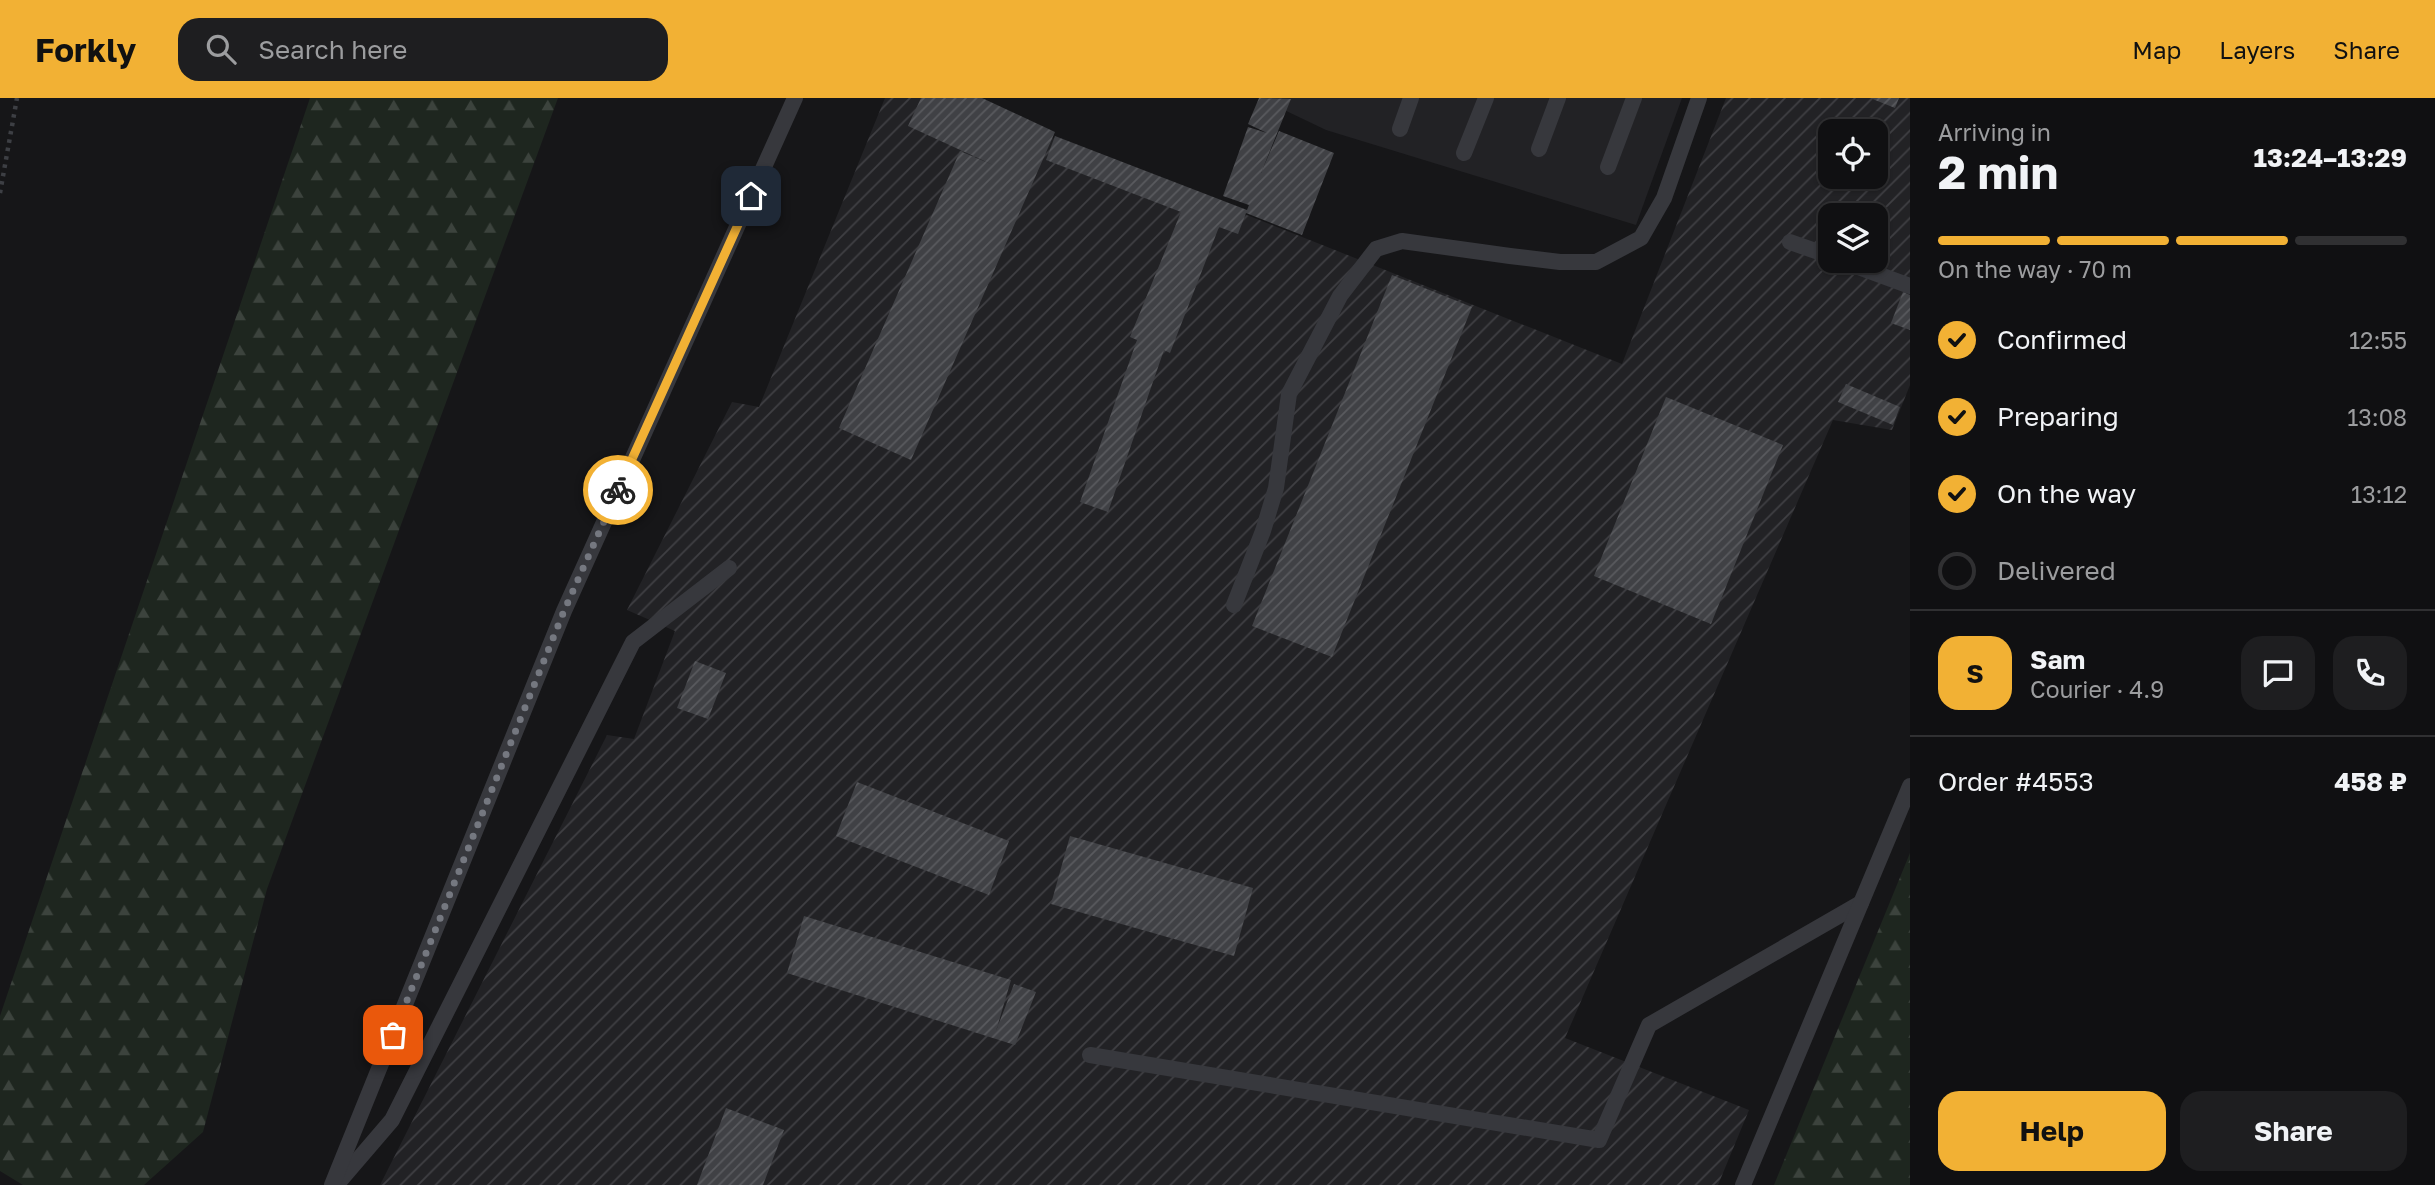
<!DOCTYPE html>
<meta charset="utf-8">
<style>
:root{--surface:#101012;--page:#1e1e20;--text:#f1f3f6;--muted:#9c9d9f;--line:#303032;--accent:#f2b134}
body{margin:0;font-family:"Golos Text",sans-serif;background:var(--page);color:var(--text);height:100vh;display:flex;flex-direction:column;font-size:26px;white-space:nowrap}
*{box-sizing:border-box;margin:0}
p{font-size:23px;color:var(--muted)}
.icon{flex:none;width:38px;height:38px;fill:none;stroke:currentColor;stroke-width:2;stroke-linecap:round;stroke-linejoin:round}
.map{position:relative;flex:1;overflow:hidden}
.drawer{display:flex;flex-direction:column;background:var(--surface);width:525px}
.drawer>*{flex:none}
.buttons{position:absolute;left:1818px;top:21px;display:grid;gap:14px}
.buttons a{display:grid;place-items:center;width:70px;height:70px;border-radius:14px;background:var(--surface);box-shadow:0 2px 5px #0004,0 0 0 2px var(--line);font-size:35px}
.pin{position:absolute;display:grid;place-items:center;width:60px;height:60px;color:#fff;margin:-30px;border-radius:14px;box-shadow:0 4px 10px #0006}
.courier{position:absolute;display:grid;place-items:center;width:70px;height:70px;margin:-35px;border:5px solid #f2b134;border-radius:50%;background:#fff;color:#222;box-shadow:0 2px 9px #0007}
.headline em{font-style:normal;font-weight:700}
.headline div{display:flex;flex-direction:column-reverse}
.headline{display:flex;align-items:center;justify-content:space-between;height:119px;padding:0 28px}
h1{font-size:46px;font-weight:700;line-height:52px}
.bar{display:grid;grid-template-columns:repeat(4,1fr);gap:10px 7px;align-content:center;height:84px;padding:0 28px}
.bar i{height:9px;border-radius:5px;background:var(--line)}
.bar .selected{background:var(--accent)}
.bar p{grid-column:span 4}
.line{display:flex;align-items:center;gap:18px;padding:0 28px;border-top:2px solid var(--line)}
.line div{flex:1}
.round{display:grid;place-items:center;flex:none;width:74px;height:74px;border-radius:21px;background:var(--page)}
ol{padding:0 28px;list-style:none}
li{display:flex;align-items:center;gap:21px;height:77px}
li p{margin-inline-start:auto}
li .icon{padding:7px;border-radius:50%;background:var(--accent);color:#111;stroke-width:4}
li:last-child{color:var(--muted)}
li i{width:38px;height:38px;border:4px solid var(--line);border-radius:50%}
.action{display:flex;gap:14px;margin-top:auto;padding:14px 28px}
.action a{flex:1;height:80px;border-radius:21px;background:var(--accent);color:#111;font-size:28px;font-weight:700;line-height:80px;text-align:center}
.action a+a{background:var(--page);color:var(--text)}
header{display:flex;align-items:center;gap:42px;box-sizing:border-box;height:98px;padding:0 35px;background:var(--accent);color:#111}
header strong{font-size:33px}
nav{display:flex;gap:38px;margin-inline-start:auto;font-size:24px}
.search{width:490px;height:63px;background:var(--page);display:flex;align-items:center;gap:18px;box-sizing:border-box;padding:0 24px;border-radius:21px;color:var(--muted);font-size:26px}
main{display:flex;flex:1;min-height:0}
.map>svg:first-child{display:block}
</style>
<header>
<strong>Forkly</strong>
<div class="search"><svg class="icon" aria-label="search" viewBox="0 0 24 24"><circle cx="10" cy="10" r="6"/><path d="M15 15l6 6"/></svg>Search here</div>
<nav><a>Map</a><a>Layers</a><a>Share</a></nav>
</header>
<main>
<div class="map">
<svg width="1910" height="1087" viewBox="0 0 1910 1087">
<defs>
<pattern id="industrial-furrows" width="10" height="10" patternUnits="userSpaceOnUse" patternTransform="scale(1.75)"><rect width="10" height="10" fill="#222225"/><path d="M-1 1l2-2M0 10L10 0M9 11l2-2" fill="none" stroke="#3f3f43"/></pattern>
<pattern id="forest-firs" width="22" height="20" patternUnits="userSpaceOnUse" patternTransform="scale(1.75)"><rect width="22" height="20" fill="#1e261f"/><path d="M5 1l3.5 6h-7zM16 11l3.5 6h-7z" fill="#3c433d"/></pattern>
<pattern id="building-hatch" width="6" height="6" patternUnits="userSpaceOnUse" patternTransform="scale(1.75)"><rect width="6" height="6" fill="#404145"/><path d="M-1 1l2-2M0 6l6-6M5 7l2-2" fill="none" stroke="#595a5e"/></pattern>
</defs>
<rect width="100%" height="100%" fill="#161618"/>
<!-- built -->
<polygon fill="#222225" points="1259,0 1682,0 1636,127 1326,32"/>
<!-- industrial -->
<path fill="url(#industrial-furrows)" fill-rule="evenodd" d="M885,0H952L1622,266L1726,0H1910V287L1892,332L1833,322L1565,940L1749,1012L1718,1087H380L607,637L634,641L675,533L627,512L732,304L759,309ZM1830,33H1876V79H1830ZM1830,117H1876V163H1830Z"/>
<!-- forest -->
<g fill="url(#forest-firs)">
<polygon points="310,0 558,0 267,791 203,1034 144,1087 23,1087 0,1073 0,918"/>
<polygon points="1910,755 1910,1087 1774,1087"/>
</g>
<!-- building -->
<g fill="url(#building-hatch)">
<polygon points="921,0 982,0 1055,34 911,362 839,330 960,53 993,67 908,28"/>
<polygon points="1259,0 1291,1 1261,75 1279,33 1334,55 1302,137 1246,115 1238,136 1219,129 1170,255 1164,252 1108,414 1080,404 1137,242 1130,239 1181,114 1046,62 1055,38 1247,112 1249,107 1223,98 1248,29 1267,35 1248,26"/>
<polygon points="1870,0 1899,0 1895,10"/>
<polygon points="1392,177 1472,209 1332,559 1252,528"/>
<polygon points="1903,194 1910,197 1910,232 1891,225"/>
<polygon points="1846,286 1900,309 1893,327 1838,304"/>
<polygon points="1666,299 1783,347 1711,526 1594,478"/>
<polygon points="695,563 726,575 708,621 677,610"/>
<polygon points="857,684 1009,743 989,797 836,738"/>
<polygon points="1070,738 1253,790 1234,858 1051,806"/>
<polygon points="804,818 1011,882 996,933 1014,886 1036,894 1015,947 787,875"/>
<polygon points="726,1010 784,1032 763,1087 697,1087"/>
</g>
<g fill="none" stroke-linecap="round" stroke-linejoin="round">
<!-- path -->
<polyline stroke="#3d3f44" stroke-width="4.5" stroke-dasharray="3.5 5" stroke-linecap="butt" points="0,95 17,0"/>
<!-- service -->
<g stroke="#37383d" stroke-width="16">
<polyline points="1400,31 1411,0"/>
<polyline points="1539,51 1558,0"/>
<polyline points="1464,55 1486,0"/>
<polyline points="1608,69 1634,0"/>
<polyline points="1790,144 1830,158"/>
<polyline points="1842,163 1910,188"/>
<polyline points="1234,507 1263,433 1276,390 1289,296 1340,198 1376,151 1402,143 1510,158 1560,164 1596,164 1641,140 1664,100 1699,0"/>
<polyline points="1090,957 1599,1042 1649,927 1861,805"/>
<polyline points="338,1085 392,1022 633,544 729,470"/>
<polyline points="332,1087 564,513 795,0"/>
<polyline points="1743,1087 1910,688"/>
</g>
</g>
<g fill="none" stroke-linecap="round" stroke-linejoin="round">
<!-- done -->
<polyline stroke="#757880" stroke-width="7" stroke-dasharray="0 12.6" points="393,937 564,513 618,392"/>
<!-- route -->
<polyline stroke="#f2b134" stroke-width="9" points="618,392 751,98"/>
</g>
</svg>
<div class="buttons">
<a><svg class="icon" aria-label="locate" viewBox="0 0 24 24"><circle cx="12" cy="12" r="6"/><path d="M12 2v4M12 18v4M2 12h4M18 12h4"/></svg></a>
<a><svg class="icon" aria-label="layers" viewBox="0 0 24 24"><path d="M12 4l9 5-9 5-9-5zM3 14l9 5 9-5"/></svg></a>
</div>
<div class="pin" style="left:393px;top:937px;background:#ea580c"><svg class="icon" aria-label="bag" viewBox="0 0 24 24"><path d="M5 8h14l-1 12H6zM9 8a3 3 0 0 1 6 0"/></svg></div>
<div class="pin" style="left:751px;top:98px;background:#1f2937"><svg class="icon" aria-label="home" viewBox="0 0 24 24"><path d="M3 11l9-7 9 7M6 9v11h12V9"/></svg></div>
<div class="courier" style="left:618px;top:392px"><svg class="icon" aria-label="bike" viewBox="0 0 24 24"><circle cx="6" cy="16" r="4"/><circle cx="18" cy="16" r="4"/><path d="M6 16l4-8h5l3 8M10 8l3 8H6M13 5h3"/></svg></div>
</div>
<section class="drawer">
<div class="headline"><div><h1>2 min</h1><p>Arriving in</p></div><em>13:24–13:29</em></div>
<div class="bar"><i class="selected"></i><i class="selected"></i><i class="selected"></i><i></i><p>On the way · 70 m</p></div>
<ol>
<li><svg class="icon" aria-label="check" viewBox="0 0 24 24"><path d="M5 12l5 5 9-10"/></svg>Confirmed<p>12:55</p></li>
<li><svg class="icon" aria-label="check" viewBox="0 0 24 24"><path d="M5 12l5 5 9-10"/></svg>Preparing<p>13:08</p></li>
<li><svg class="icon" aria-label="check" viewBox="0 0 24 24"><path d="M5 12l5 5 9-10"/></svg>On the way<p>13:12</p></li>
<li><i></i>Delivered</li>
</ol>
<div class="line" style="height:126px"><b class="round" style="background:var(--accent);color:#111">S</b><div><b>Sam</b><p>Courier · 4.9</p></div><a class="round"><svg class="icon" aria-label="chat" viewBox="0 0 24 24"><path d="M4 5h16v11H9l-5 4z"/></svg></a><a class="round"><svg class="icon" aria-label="phone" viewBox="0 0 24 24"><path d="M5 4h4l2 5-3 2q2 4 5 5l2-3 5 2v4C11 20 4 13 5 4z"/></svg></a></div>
<div class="line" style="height:91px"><div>Order #4553</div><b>458 ₽</b></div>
<div class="action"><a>Help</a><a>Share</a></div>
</section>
</main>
